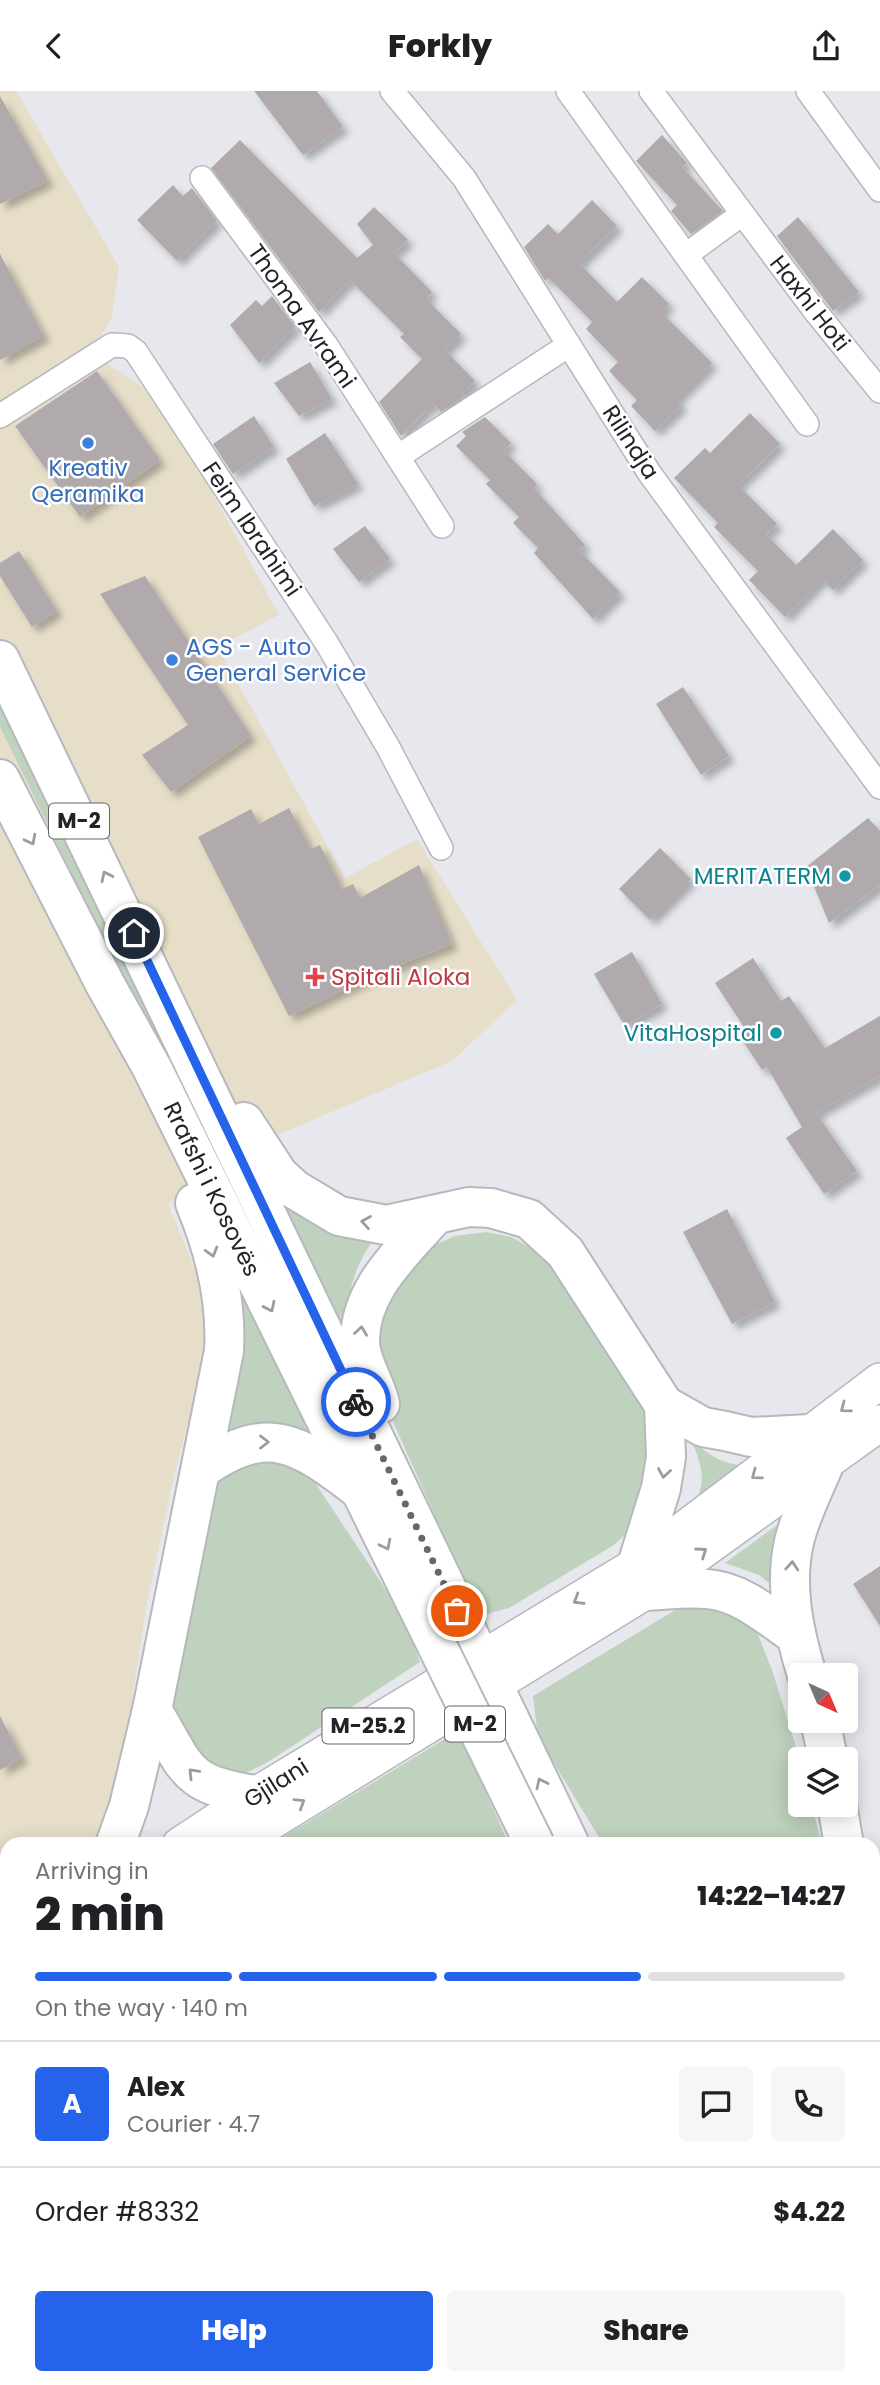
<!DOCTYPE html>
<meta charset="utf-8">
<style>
:root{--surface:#fff;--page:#f6f6f6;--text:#202124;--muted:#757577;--line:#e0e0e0;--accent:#2563eb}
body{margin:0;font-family:Poppins,sans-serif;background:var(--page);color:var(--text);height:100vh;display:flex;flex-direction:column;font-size:26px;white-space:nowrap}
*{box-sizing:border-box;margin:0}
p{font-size:23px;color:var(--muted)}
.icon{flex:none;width:38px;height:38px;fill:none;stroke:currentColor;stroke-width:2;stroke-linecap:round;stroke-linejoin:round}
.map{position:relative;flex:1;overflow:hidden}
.side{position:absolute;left:0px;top:1746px;width:880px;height:548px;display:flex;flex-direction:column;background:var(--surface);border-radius:21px 21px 0 0;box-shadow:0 4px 18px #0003}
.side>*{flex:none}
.needle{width:46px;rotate:136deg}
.controls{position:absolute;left:788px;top:1572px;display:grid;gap:14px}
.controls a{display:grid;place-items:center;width:70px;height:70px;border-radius:7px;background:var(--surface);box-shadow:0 4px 18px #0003;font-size:35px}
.pin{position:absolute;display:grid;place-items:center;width:60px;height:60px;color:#fff;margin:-30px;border:4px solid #fff;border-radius:50%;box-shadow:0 2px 7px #0007}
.courier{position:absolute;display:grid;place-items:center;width:70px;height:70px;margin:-35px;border:5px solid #2563eb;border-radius:50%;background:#fff;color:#222;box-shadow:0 2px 9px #0007}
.head em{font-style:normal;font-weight:800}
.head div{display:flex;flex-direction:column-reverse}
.head{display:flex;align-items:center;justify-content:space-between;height:119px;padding:0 35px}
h1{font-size:46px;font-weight:800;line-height:52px}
.bar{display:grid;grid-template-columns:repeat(4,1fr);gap:10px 7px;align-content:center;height:84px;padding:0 35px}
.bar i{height:9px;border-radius:5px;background:var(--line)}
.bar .on{background:var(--accent)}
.bar p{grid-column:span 4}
.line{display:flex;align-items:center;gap:18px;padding:0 35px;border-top:2px solid var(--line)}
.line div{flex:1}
.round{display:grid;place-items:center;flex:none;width:74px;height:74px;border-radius:7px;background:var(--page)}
.primary-button{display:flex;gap:14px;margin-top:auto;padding:14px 35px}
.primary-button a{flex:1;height:80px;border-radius:7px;background:var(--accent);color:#fff;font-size:28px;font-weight:800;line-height:80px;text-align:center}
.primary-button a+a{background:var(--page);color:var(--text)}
header{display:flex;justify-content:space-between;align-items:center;height:91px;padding:0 35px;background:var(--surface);font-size:32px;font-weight:800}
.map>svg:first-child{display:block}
</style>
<header><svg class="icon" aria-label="back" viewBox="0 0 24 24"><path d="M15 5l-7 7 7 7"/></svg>Forkly<svg class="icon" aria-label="share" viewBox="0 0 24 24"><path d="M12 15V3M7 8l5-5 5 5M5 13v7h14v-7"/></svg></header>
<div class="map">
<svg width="880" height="2294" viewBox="0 0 880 2294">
<defs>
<filter id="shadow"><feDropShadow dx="6" dy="6" stdDeviation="3.5" flood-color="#0004"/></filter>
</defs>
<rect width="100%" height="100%" fill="#e6e8ee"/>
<!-- commercial -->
<polygon fill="#e7dec9" points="0,0 16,0 119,176 112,226 92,261 146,299 201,381 279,524 218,556 345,787 417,748 517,909 452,970 277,1044 168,1113 208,1210 201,1283 173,1389 146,1517 133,1602 129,1666 130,1753 7,1754 7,2287 751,2287 755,2294 0,2294"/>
<!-- built -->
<polygon fill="#d9dce9" points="880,1828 880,2187 873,2177 873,1839"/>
<!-- green -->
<g fill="#bfd2bd">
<polygon points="0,611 65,752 245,1118 406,1464 0,636"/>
<path d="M260,1079L374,1148C349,1183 346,1214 344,1256Z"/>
<polygon points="486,1141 511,1146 530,1156 543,1166 566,1194 655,1337 658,1371 632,1437 614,1454 509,1517 479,1525 457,1485 432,1418 372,1284 365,1250 407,1166 455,1145"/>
<polygon points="233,1186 320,1360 217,1357"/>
<path d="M690,1346C710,1367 726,1375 755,1375L691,1424C706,1389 705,1382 690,1346Z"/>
<polygon points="240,1366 302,1372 404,1526 420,1571 268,1671 246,1682 219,1688 202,1680 172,1621 172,1594 213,1388"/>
<path d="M784,1429C772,1453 770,1470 774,1496L759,1484L725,1472Z"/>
<polygon points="687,1512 751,1526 772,1579 797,1659 800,1713 811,1713 822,1753 603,1753 538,1646 533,1605"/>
<polygon points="458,1640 509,1753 270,1754"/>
</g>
<!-- building -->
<g fill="#b1aaac" filter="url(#shadow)">
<polygon points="254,0 317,0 343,36 303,64"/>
<polygon points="0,5 48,90 0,113"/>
<polygon points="662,44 687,72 682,76 723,120 691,143 671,120 677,114 636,70"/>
<polygon points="240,49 357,167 373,154 357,133 374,116 408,149 394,162 432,201 426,208 461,243 445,259 475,290 462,303 465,305 441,321 433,312 401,345 379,311 422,268 400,246 404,243 350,189 319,221 211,77"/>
<polygon points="173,94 183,105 192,97 217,130 177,170 137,129"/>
<polygon points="592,109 617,135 579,172 617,211 642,186 669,213 661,221 712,272 676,308 682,314 655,340 631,315 637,309 609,280 618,271 586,238 592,231 549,187 545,190 524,156 548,133 558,143"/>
<polygon points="798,126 859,201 833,220 777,145"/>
<polygon points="0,163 44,245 0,269"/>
<polygon points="272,205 295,236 259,272 230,234 256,209 262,215"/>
<polygon points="310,271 332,308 299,325 274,292"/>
<polygon points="97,280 160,369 80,426 15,335"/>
<polygon points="750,322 780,353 738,394 777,433 766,443 796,474 833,438 863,469 833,499 822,488 785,526 749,489 758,480 714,436 718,432 674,387 705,357 710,362"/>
<polygon points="254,325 274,356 233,383 213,353"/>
<polygon points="485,326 511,352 504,360 537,393 534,397 585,454 579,459 620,501 593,528 534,462 538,457 513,432 519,426 486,393 490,389 456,355 466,345 462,341"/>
<polygon points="325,342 358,393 314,415 286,368"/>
<polygon points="365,435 390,468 359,491 333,458"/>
<polygon points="19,460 57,520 32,536 0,485 0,472"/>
<polygon points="145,485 251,645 171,701 142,664 188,634 100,503"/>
<polygon points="683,596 729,665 701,684 656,613"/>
<polygon points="289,717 311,758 320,754 342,798 353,793 360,807 419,774 452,853 379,882 289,925 198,746 251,718 259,733"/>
<polygon points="868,727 880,740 880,794 829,832 806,776"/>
<polygon points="660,757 691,788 650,829 619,798"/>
<polygon points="632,861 662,913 625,935 594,883"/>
<polygon points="753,867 781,910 789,905 825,957 880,925 880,985 816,1022 857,1080 824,1103 786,1047 802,1036 767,976 762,979 737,941 744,936 715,892"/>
<polygon points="727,1118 775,1211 732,1233 683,1141"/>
<polygon points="880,1475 880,1535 853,1493"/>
<polygon points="0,1625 22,1667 0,1679"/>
</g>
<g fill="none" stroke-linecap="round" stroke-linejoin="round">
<defs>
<g id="street">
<polyline points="392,0 464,87 650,383 880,696"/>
<polyline points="568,0 807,333"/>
<polyline points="651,0 815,220 880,300"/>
<polyline points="808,0 880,99"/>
<polyline points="202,87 326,254 442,435"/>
<polyline points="686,164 742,123"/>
<polyline points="0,325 112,254 128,255 136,261 326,551 388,656 441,757"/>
<polyline points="399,365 569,254"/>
</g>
<g id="primary">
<polyline points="180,1754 256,1704 637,1474 880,1290"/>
<polyline points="233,1754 646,1500 880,1332"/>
<polyline points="0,1869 7,1864"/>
</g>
<g id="highway">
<polyline points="0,569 570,1754"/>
<polyline points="0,688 105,893 152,977 416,1512"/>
<polyline points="244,1031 278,1083 294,1098 339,1125 386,1134 469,1116 491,1117 529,1128 565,1161 664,1314 703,1336 725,1340 751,1346 810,1343"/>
<path d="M380,1313C376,1293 360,1271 360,1251C359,1199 402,1162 433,1126"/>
<path d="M203,1377C268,1332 298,1352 356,1396"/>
<polyline points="637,1474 661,1397 666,1366 664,1314"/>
<path d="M646,1500C666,1499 687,1496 707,1498C740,1500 768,1525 794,1543"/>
<path d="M807,1584C794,1542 784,1495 794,1451C800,1425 813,1400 823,1376"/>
<path d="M152,1619C188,1678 183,1694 256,1704"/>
<polyline points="820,1629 828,1668"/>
<polyline points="837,1713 844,1754"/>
<path d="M115,1754L129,1715L152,1619L224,1260C227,1208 215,1160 195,1112"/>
<polyline points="239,1754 242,1748"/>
<polyline points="0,1907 7,1904"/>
<polyline points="782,2287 785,2294"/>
<polyline points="837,2287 840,2294"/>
</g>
</defs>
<!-- street casing -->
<use href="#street" stroke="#b6b8be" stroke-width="26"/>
<!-- primary casing -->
<use href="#primary" stroke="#b6b8be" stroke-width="38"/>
<!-- highway casing -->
<use href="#highway" stroke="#b6b8be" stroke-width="42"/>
<!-- street -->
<use href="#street" stroke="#fff" stroke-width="23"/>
<!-- primary -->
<use href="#primary" stroke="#fff" stroke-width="35"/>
<!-- highway -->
<use href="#highway" stroke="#fff" stroke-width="38"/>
<defs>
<polyline id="highway-bridge" points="416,1512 535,1754"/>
</defs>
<!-- highway-bridge casing -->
<use href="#highway-bridge" stroke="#b6b8be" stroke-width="42" stroke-linecap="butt"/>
<!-- highway-bridge -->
<use href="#highway-bridge" stroke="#fff" stroke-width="38"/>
</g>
<!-- one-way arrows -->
<defs><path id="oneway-chevron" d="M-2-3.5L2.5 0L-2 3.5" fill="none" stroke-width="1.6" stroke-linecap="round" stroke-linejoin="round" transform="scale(1.75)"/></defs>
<g stroke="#9c9c9d">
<use href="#oneway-chevron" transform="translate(31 749) rotate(63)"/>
<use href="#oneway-chevron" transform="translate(106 785) rotate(-116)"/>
<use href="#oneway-chevron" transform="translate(366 1131) rotate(-170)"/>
<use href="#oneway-chevron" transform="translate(212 1161) rotate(74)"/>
<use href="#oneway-chevron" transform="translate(270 1216) rotate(64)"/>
<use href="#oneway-chevron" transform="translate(361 1240) rotate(-82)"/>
<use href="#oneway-chevron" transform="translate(845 1317) rotate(143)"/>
<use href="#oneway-chevron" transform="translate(264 1351)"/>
<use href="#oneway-chevron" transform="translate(664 1382) rotate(99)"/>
<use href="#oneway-chevron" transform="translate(756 1384) rotate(143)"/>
<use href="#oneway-chevron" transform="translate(386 1454) rotate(63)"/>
<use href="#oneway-chevron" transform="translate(702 1461) rotate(-35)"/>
<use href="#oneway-chevron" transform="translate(792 1475) rotate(-86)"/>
<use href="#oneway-chevron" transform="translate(578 1509) rotate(149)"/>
<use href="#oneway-chevron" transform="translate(193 1682) rotate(-134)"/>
<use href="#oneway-chevron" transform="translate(541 1692) rotate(-116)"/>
<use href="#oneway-chevron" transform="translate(300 1712) rotate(-32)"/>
</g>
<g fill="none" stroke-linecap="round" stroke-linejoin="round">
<!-- done -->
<polyline stroke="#67686b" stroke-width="7" stroke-dasharray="0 12.6" points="356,1311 457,1520"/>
<!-- route -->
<polyline stroke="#2563eb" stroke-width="9" points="134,842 356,1311"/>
</g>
<!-- markers -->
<g fill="#3f7fe0" stroke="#fff" stroke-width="2.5">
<circle cx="88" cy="352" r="7"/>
<circle cx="172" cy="569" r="7"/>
</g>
<g fill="#0f9aa8" stroke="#fff" stroke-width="2.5">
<circle cx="845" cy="785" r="7"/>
<circle cx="776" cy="942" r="7"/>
</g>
<path fill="#e0444e" stroke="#fff" stroke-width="2.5" d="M311.5 875.5h7v7h7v7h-7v7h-7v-7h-7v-7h7z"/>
<g text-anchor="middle" stroke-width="5" stroke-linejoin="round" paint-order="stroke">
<!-- shield labels -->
<g fill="#fff" stroke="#646566" stroke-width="2">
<rect x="49" y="712.5" width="60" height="35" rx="5"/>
<rect x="445" y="1615.5" width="60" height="35" rx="5"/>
<rect x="322.5" y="1617.5" width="91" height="35" rx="5"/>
</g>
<g font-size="21" font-weight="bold" fill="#222325">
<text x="79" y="737">M-2</text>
<text x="475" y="1640">M-2</text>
<text x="368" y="1642">M-25.2</text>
</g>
<!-- street labels -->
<g font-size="23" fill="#222325" stroke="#fff">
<text transform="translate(810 212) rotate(52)" y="8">Haxhi Hoti</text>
<text transform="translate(302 225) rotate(55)" y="8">Thoma Avrami</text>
<text transform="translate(631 351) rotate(57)" y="8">Rilindja</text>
<text transform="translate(252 438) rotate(56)" y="8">Feim Ibrahimi</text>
<text transform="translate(212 1098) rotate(64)" y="8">Rrafshi i Kosovës</text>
<text transform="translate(276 1692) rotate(-32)" y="8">Gjilani</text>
</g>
<!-- shop labels -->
<g font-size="23" fill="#366cbe" stroke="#fff">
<text x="88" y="385">Kreativ<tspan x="88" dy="26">Qeramika</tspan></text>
<text x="186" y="564" text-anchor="start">AGS - Auto<tspan x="186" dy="26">General Service</tspan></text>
</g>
<!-- culture labels -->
<g font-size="23" fill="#0d838f" stroke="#fff" text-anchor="end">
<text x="831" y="793">MERITATERM</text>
<text x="762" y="950">VitaHospital</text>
</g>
<!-- health labels -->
<g font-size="23" fill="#be3a42" stroke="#fff" text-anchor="start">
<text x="331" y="894">Spitali Aloka</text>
</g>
</g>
</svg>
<div class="controls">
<a><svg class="needle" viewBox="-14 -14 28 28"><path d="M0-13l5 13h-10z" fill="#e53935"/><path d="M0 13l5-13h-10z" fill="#757577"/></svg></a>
<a><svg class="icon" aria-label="layers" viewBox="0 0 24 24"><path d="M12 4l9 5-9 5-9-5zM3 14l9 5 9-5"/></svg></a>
</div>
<div class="pin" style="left:457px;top:1520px;background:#ea580c"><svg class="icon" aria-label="bag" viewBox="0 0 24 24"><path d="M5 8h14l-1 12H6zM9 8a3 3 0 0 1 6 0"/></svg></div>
<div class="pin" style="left:134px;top:842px;background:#1f2937"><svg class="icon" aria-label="home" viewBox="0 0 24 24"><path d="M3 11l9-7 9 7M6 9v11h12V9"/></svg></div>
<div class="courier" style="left:356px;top:1311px"><svg class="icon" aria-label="bike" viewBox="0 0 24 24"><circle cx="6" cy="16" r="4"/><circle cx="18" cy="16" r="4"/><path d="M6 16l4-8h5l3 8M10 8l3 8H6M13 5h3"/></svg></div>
<section class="side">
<div class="head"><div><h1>2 min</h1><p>Arriving in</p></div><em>14:22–14:27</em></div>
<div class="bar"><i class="on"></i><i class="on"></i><i class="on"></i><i></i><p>On the way · 140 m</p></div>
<div class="line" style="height:126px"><b class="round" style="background:var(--accent);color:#fff">A</b><div><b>Alex</b><p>Courier · 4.7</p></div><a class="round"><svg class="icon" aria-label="chat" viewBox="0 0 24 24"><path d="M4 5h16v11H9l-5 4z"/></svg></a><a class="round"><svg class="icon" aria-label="phone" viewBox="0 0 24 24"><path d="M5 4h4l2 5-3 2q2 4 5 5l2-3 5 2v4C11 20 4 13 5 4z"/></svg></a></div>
<div class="line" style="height:91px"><div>Order #8332</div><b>$4.22</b></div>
<div class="primary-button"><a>Help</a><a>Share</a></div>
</section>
</div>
